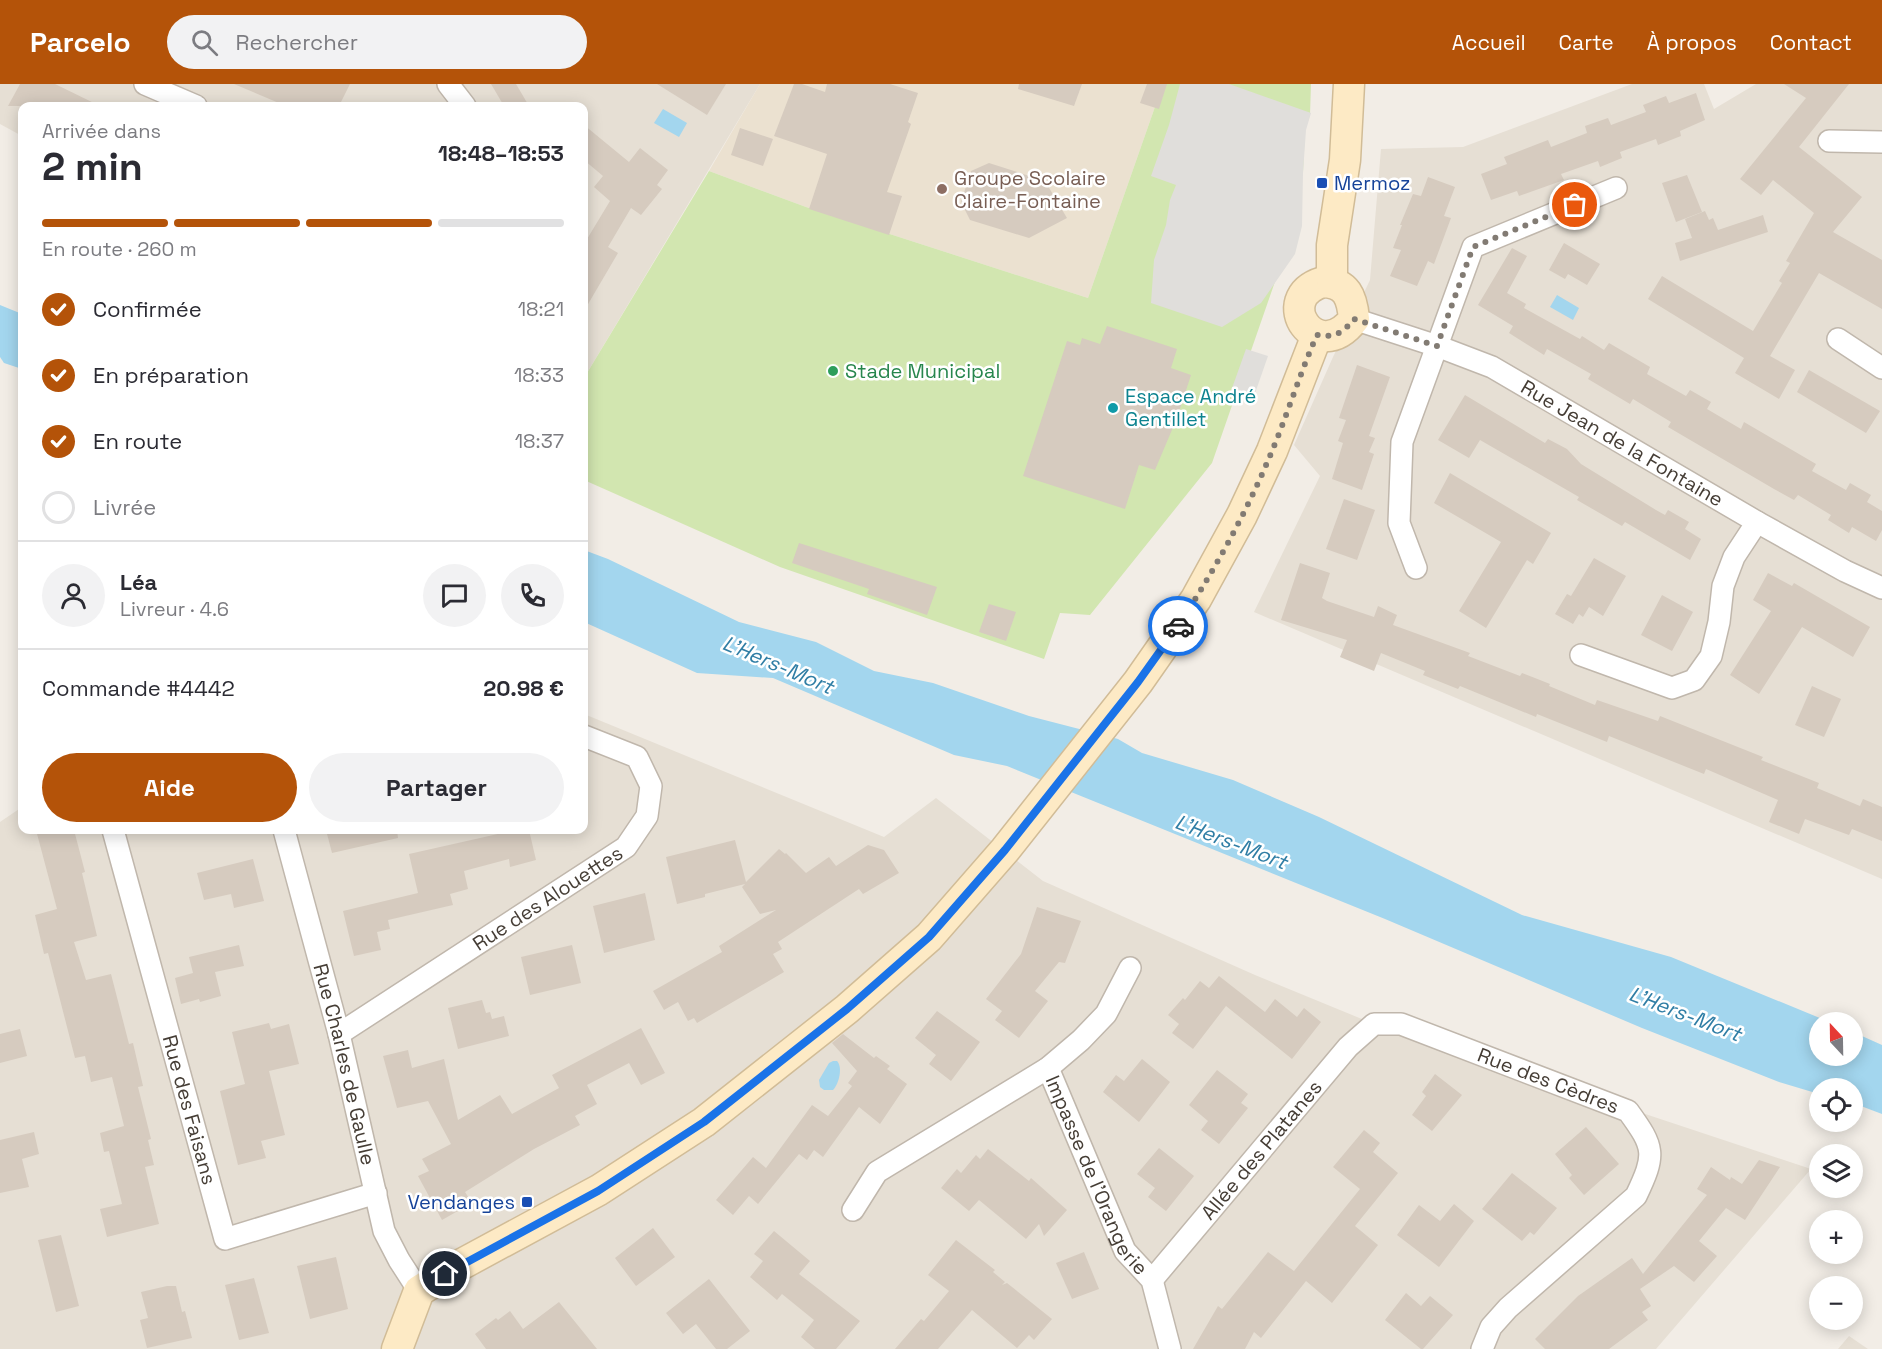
<!DOCTYPE html>
<html lang="fr">
<meta charset="utf-8">
<style>
:root{--surface:#fff;--page:#f2f2f3;--text:#2b2b33;--muted:#7c7c81;--line:#e1e1e2;--accent:#b45309}
body{margin:0;font-family:"Space Grotesk",sans-serif;background:var(--page);color:var(--text);height:100vh;display:flex;flex-direction:column;font-size:22px;white-space:nowrap}
*{box-sizing:border-box;margin:0}
p{font-size:20px;color:var(--muted)}
.icon{flex:none;width:33px;height:33px;fill:none;stroke:currentColor;stroke-width:2;stroke-linecap:round;stroke-linejoin:round}
.map{position:relative;flex:1;overflow:hidden}
.side{position:absolute;left:18px;top:18px;width:570px;height:732px;display:flex;flex-direction:column;background:var(--surface);border-radius:12px;box-shadow:0 3px 15px #0003}
.side>*{flex:none}
.needle{width:39px;rotate:338deg}
.controls{position:absolute;left:1809px;top:928px;display:grid;gap:12px}
.controls a{display:grid;place-items:center;width:54px;height:54px;border-radius:50%;background:var(--surface);box-shadow:0 3px 15px #0003;font-size:30px}
.pin{position:absolute;display:grid;place-items:center;width:51px;height:51px;color:#fff;margin:-26px;border:3px solid #fff;border-radius:50%;box-shadow:0 2px 6px #0007}
.courier{position:absolute;display:grid;place-items:center;width:60px;height:60px;margin:-30px;border:4px solid #1a73e8;border-radius:50%;background:#fff;color:#222;box-shadow:0 2px 8px #0007}
.overview em{font-style:normal;font-weight:700}
.overview div{display:flex;flex-direction:column-reverse}
.overview{display:flex;align-items:center;justify-content:space-between;height:102px;padding:0 24px}
h1{font-size:39px;font-weight:700;line-height:45px}
.bar{display:grid;grid-template-columns:repeat(4,1fr);gap:9px 6px;align-content:center;height:72px;padding:0 24px}
.bar i{height:8px;border-radius:4px;background:var(--line)}
.bar .selected{background:var(--accent)}
.bar p{grid-column:span 4}
.line{display:flex;align-items:center;gap:15px;padding:0 24px;border-top:2px solid var(--line)}
.line div{flex:1}
.round{display:grid;place-items:center;flex:none;width:63px;height:63px;border-radius:32px;background:var(--page)}
ol{padding:0 24px;list-style:none}
li{display:flex;align-items:center;gap:18px;height:66px}
li p{margin-inline-start:auto}
li .icon{padding:6px;border-radius:50%;background:var(--accent);color:#fff;stroke-width:4}
li:last-child{color:var(--muted)}
li i{width:33px;height:33px;border:3px solid var(--line);border-radius:50%}
.primary-button{display:flex;gap:12px;margin-top:auto;padding:12px 24px}
.primary-button a{flex:1;height:69px;border-radius:36px;background:var(--accent);color:#fff;font-size:24px;font-weight:700;line-height:69px;text-align:center}
.primary-button a+a{background:var(--page);color:var(--text)}
header{display:flex;align-items:center;gap:36px;box-sizing:border-box;height:84px;padding:0 30px;background:var(--accent);color:#fff}
header strong{font-size:28px}
nav{display:flex;gap:33px;margin-inline-start:auto;font-size:21px}
.search{width:420px;height:54px;background:var(--page);display:flex;align-items:center;gap:15px;box-sizing:border-box;padding:0 21px;border-radius:33px;color:var(--muted);font-size:22px}
.map>svg:first-child{display:block}
</style>
<header>
<strong>Parcelo</strong>
<div class="search"><svg class="icon" aria-label="search" viewBox="0 0 24 24"><circle cx="10" cy="10" r="6"/><path d="M15 15l6 6"/></svg>Rechercher</div>
<nav><a>Accueil</a><a>Carte</a><a>À propos</a><a>Contact</a></nav>
</header>
<div class="map">
<svg width="1882" height="1265" viewBox="0 0 1882 1265">
<rect width="100%" height="100%" fill="#f2ede6"/>
<!-- residential -->
<g fill="#e6dfd4">
<polygon points="0,0 760,0 584,294 584,22 22,22 22,52 0,40"/>
<polygon points="1632,0 1704,0 1714,25 1756,0 1882,0 1882,795 1254,528 1320,392 1294,361 1333,273 1370,196 1381,65 1463,63"/>
<polygon points="584,630 884,753 936,714 1043,797 1255,891 1374,940 1811,1085 1656,1265 0,1265 0,738 22,723 22,746 584,746"/>
<polygon points="1849,1252 1868,1265 1838,1265"/>
</g>
<!-- education -->
<polygon fill="#ebe1d0" points="760,0 1163,0 1088,214 806,123 709,87"/>
<!-- green -->
<polygon fill="#d2e6b0" points="1163,0 1311,0 1310,31 1305,45 1303,88 1286,166 1212,379 1090,531 1060,529 1044,575 780,483 584,396 584,294 709,87 806,123 1088,214"/>
<!-- parking -->
<g fill="#e0dedb">
<polygon points="1180,0 1229,0 1311,29 1306,46 1303,89 1302,142 1295,170 1261,219 1222,243 1151,219 1154,176 1166,141 1170,116 1176,101 1151,92 1169,41"/>
<polygon points="1246,265 1268,272 1253,315 1231,307"/>
</g>
<!-- water -->
<g fill="#a3d6ee">
<polygon points="663,25 687,39 679,53 654,39"/>
<polygon points="1557,211 1579,224 1573,236 1550,223"/>
<polygon points="0,221 22,230 22,285 4,279 0,273"/>
<polygon points="584,466 608,475 739,538 816,558 874,587 933,599 1029,632 1118,655 1142,669 1233,696 1319,733 1522,831 1671,873 1832,939 1820,939 1820,972 1852,972 1853,948 1882,961 1882,1030 1853,1019 1852,1005 1820,1005 1819,1010 1779,998 1642,944 1385,835 1007,682 954,671 773,594 697,589 584,538"/>
<path d="M833,977H837C843,983 839,1000 833,1006H824L820,1003L819,996L829,979Z"/>
</g>
<!-- building -->
<g fill="#d6cbbf">
<polygon points="20,0 55,0 100,22 8,22"/>
<polygon points="234,0 350,0 339,22 286,22"/>
<polygon points="491,0 516,0 529,22 504,22"/>
<polygon points="657,0 726,0 707,31"/>
<polygon points="794,0 802,0 825,8 827,0 890,0 918,9 908,38 911,40 887,108 902,112 889,151 809,125 827,70 774,52"/>
<polygon points="1019,0 1082,0 1074,22 1018,5"/>
<polygon points="1147,0 1167,0 1159,25 1140,19"/>
<polygon points="1784,0 1849,0 1799,63 1862,113 1833,148 1882,176 1882,225 1819,189 1770,272 1795,286 1779,315 1735,289 1744,274 1648,215 1662,192 1753,247 1782,199 1779,197 1790,179 1786,177 1814,129 1773,96 1761,111 1740,95 1806,14"/>
<polygon points="1696,9 1705,36 1680,47 1681,52 1658,61 1656,55 1620,68 1622,74 1600,83 1598,77 1561,90 1564,96 1519,112 1517,107 1491,116 1481,90 1507,80 1504,73 1548,56 1551,63 1587,49 1585,42 1608,34 1611,41 1646,28 1643,21 1666,12 1669,19"/>
<polygon points="584,41 629,78 640,64 668,86 657,101 662,105 641,131 631,124 608,163 618,169 584,227 584,160 610,117 594,103 603,92 584,76"/>
<polygon points="740,44 773,55 763,82 731,71"/>
<polygon points="989,79 1045,97 1067,134 1029,154 970,136 961,118 971,87"/>
<polygon points="1687,91 1702,128 1676,138 1662,99"/>
<polygon points="1428,93 1455,103 1444,132 1451,134 1434,180 1428,177 1417,202 1390,192 1401,166 1393,164 1402,141 1400,141 1413,110 1421,112"/>
<polygon points="1705,127 1709,136 1713,134 1718,146 1763,131 1768,148 1680,177 1675,159 1692,154 1685,135"/>
<polygon points="1564,159 1600,180 1587,201 1568,190 1565,195 1549,186"/>
<polygon points="1512,164 1527,172 1507,209 1526,220 1524,224 1580,255 1582,252 1604,266 1609,259 1650,283 1647,290 1686,312 1690,306 1711,318 1707,325 1741,345 1744,338 1816,380 1812,387 1846,406 1850,399 1871,411 1867,418 1882,427 1882,446 1876,457 1852,443 1849,449 1828,436 1831,431 1798,411 1794,416 1774,405 1668,343 1671,338 1633,315 1630,320 1588,295 1591,290 1547,265 1544,271 1509,249 1513,242 1478,221"/>
<polygon points="1107,242 1177,265 1171,284 1191,291 1177,334 1155,386 1139,381 1125,425 1023,392 1067,257 1080,261 1082,254 1100,260"/>
<polygon points="1357,281 1390,293 1369,352 1375,354 1369,368 1374,370 1362,406 1332,395 1343,359 1338,357 1346,336 1339,334"/>
<polygon points="1809,286 1880,327 1866,349 1797,308"/>
<polygon points="1465,311 1545,359 1548,355 1567,365 1581,380 1656,426 1665,431 1668,426 1689,438 1685,445 1701,455 1690,476 1625,438 1622,442 1577,416 1579,413 1480,356 1469,374 1438,356"/>
<polygon points="1450,389 1551,449 1533,480 1527,476 1486,544 1459,527 1501,458 1434,419"/>
<polygon points="1344,415 1375,426 1357,476 1326,465"/>
<polygon points="799,459 937,503 927,531 867,510 869,505 792,479"/>
<polygon points="1594,474 1626,492 1603,532 1589,523 1583,533 1579,530 1573,540 1555,530 1567,510 1571,512"/>
<polygon points="1300,479 1330,489 1322,514 1327,517 1374,533 1378,522 1397,531 1393,541 1470,569 1468,572 1520,592 1522,589 1540,596 1550,600 1549,602 1595,621 1597,616 1658,637 1660,632 1763,673 1761,676 1819,699 1817,704 1860,722 1863,715 1882,723 1882,757 1852,745 1849,751 1805,735 1799,750 1769,738 1778,716 1706,685 1704,690 1609,652 1607,658 1537,630 1536,633 1460,602 1458,605 1423,591 1425,587 1381,569 1374,587 1340,573 1347,556 1281,536"/>
<polygon points="1768,489 1792,502 1794,499 1870,543 1853,573 1802,543 1759,610 1730,591 1771,527 1753,516"/>
<polygon points="1662,511 1693,528 1672,567 1641,551"/>
<polygon points="989,520 1016,528 1006,557 979,548"/>
<polygon points="1812,602 1841,615 1824,653 1795,641"/>
<polygon points="36,746 74,746 85,788 82,789 97,852 74,858 86,896 111,890 129,960 133,959 143,1002 138,1003 151,1055 148,1056 154,1081 145,1083 159,1140 107,1153 100,1125 122,1120 109,1067 104,1068 100,1049 124,1042 112,993 91,998 85,972 75,974 48,869 44,870 35,831 57,825"/>
<polygon points="326,746 397,746 398,754 332,769"/>
<polygon points="515,746 529,746 536,776 510,783 509,775 464,787 468,805 450,810 453,821 388,836 390,845 377,848 381,866 354,872 343,827 418,809 409,770"/>
<polygon points="735,756 746,798 779,765 785,770 786,769 806,789 829,773 836,782 868,761 884,766 899,789 863,810 859,805 778,858 782,865 773,870 784,888 697,939 694,934 688,937 678,918 664,926 653,907 722,868 719,862 776,826 760,830 742,803 745,800 705,810 705,813 677,820 666,773"/>
<polygon points="253,775 264,817 234,824 231,810 204,816 197,789"/>
<polygon points="645,809 655,856 604,869 593,822"/>
<polygon points="1037,823 1081,837 1065,879 1059,878 1035,907 1048,917 1019,954 995,936 1002,927 986,915 1021,870"/>
<polygon points="239,861 244,882 215,888 221,912 200,918 199,915 181,920 175,894 193,889 189,873"/>
<polygon points="572,861 581,899 530,911 521,873"/>
<polygon points="1219,892 1265,928 1275,915 1297,933 1304,924 1321,938 1292,975 1226,922 1193,965 1172,949 1179,940 1168,931 1183,914 1185,916 1200,897 1209,904"/>
<polygon points="482,916 486,929 490,928 492,935 504,932 509,952 458,965 448,924"/>
<polygon points="937,927 980,958 951,997 929,980 936,971 915,954"/>
<polygon points="269,939 271,945 289,940 299,980 269,987 285,1051 261,1057 266,1074 238,1081 220,1007 245,1000 232,948"/>
<polygon points="641,944 665,989 641,1001 629,979 587,1001 597,1020 575,1032 580,1041 534,1065 465,1108 472,1119 442,1136 418,1092 429,1087 422,1075 451,1060 428,1017 397,1024 383,972 408,966 412,984 444,975 458,1036 500,1011 512,1030 559,1004 552,991"/>
<polygon points="20,945 27,972 0,979 0,950"/>
<polygon points="843,950 874,974 876,972 890,982 887,985 907,1000 880,1040 859,1023 823,1073 814,1066 807,1076 799,1070 758,1120 749,1112 733,1131 716,1116 753,1073 766,1084 812,1021 828,1032 852,1002 848,999 857,987 832,959"/>
<polygon points="1142,975 1170,998 1139,1038 1103,1008 1116,991 1124,997"/>
<polygon points="1217,986 1248,1010 1241,1019 1248,1024 1219,1060 1201,1046 1208,1037 1189,1021"/>
<polygon points="1435,990 1462,1011 1432,1047 1412,1031 1426,1012 1422,1008"/>
<polygon points="1586,1043 1619,1080 1584,1111 1569,1094 1572,1091 1555,1070"/>
<polygon points="1364,1046 1380,1059 1373,1068 1398,1089 1355,1142 1378,1161 1332,1219 1306,1197 1261,1254 1254,1248 1245,1265 1193,1265 1218,1222 1222,1225 1268,1168 1294,1187 1360,1105 1333,1083"/>
<polygon points="34,1048 39,1070 22,1075 29,1103 0,1109 0,1056"/>
<polygon points="1159,1064 1194,1092 1166,1127 1148,1113 1155,1104 1137,1090"/>
<polygon points="988,1065 1029,1097 1031,1094 1067,1126 1044,1152 1039,1140 1026,1155 979,1116 969,1127 941,1104 957,1085 961,1089 976,1071 980,1075"/>
<polygon points="1759,1076 1780,1083 1745,1136 1726,1124 1699,1157 1717,1172 1694,1198 1674,1182 1640,1205 1651,1222 1642,1228 1648,1236 1609,1265 1545,1265 1535,1255 1578,1212 1632,1174 1643,1190 1707,1111 1697,1105 1711,1083 1730,1096 1731,1093 1742,1100"/>
<polygon points="1512,1089 1557,1124 1534,1151 1530,1148 1522,1157 1482,1125"/>
<polygon points="1454,1120 1474,1137 1439,1183 1397,1151 1419,1121 1440,1137"/>
<polygon points="653,1144 675,1173 636,1202 615,1174"/>
<polygon points="774,1147 810,1177 799,1190 860,1237 836,1265 815,1265 801,1253 814,1236 782,1210 777,1216 750,1193 763,1177 754,1170"/>
<polygon points="61,1151 79,1222 56,1228 38,1156"/>
<polygon points="956,1156 995,1186 993,1188 1005,1198 1002,1201 1007,1199 1052,1235 1034,1256 1029,1251 1017,1264 972,1226 938,1265 895,1265 921,1235 924,1237 949,1207 928,1191"/>
<polygon points="1084,1168 1099,1205 1072,1215 1056,1179"/>
<polygon points="336,1173 348,1225 310,1235 297,1182"/>
<polygon points="254,1194 269,1249 239,1256 225,1201"/>
<polygon points="709,1195 750,1247 727,1265 716,1265 696,1240 683,1250 666,1229"/>
<polygon points="167,1202 176,1202 182,1228 185,1227 192,1254 147,1264 140,1236 148,1234 141,1208"/>
<polygon points="1406,1209 1421,1222 1430,1212 1453,1231 1423,1265 1421,1265 1385,1236"/>
<polygon points="559,1218 597,1265 486,1265 475,1250 496,1234 498,1236 510,1227 523,1245"/>
</g>
<g fill="none" stroke-linecap="round" stroke-linejoin="round">
<defs>
<g id="street">
<polyline points="145,0 196,22"/>
<polyline points="448,0 465,22"/>
<polyline points="1829,57 1882,58"/>
<path id="s1" d="M1354,235L1437,262L1492,283L1757,438L1845,487L1882,504"/>
<polyline points="1838,255 1882,284"/>
<polyline points="1416,484 1399,439 1402,358 1473,163 1616,104"/>
<polyline points="1581,571 1672,604 1694,596 1711,572 1719,538 1723,502 1734,473 1757,438"/>
<path id="s2" d="M113,746L225,1155L376,1109"/>
<path id="s3" d="M284,746L339,950L384,1147L399,1176L419,1207"/>
<path id="s4" d="M339,950L626,763L647,732L651,702L637,673L584,652"/>
<path id="s5" d="M1048,984L1125,1167L1152,1196L1170,1265"/>
<polyline points="853,1126 877,1088 1048,984 1081,956 1106,930 1130,884"/>
<path id="s6" d="M1152,1196L1348,963L1374,940H1401L1628,1027C1655,1064 1656,1070 1636,1112L1508,1224L1491,1243L1482,1265"/>
</g>
<g id="secondary">
<path d="M1323,198C1347,199 1352,213 1354,235C1317,284 1270,214 1323,198Z"/>
<polyline points="1332,198 1332,161 1345,76 1349,0"/>
<polyline points="397,1265 419,1207 462,1180 599,1106 704,1038 847,925 929,853 1005,766 1138,598 1196,515 1242,431 1272,367 1317,251"/>
</g>
</defs>
<!-- street casing -->
<use href="#street" stroke="#c0b7ac" stroke-width="24"/>
<!-- secondary casing -->
<use href="#secondary" stroke="#d1bc97" stroke-width="33"/>
<!-- street -->
<use href="#street" stroke="#fff" stroke-width="21"/>
<!-- secondary -->
<use href="#secondary" stroke="#fdeac5" stroke-width="30"/>
</g>
<g fill="none" stroke-linecap="round" stroke-linejoin="round">
<!-- done -->
<path stroke="#827b73" stroke-width="6" stroke-dasharray="0 10.8" d="M1178,542C1214,487 1247,428 1272,367C1288,329 1300,289 1317,251C1334,254 1343,249 1354,235L1437,262L1473,163L1575,121"/>
<!-- route -->
<polyline stroke="#1a73e8" stroke-width="8" points="445,1190 598,1107 704,1038 847,925 929,853 1005,766 1138,598 1178,542"/>
</g>
<!-- markers -->
<g fill="#1a4fb4" stroke="#fff" stroke-width="2">
<rect x="1316" y="93" width="12" height="12" rx="3"/>
<rect x="521" y="1112" width="12" height="12" rx="3"/>
</g>
<circle fill="#8d6e63" stroke="#fff" stroke-width="2" cx="942" cy="105" r="6"/>
<circle fill="#2e9e5b" stroke="#fff" stroke-width="2" cx="833" cy="287" r="6"/>
<circle fill="#0f9aa8" stroke="#fff" stroke-width="2" cx="1113" cy="324" r="6"/>
<g text-anchor="middle" stroke-width="5" stroke-linejoin="round" paint-order="stroke">
<!-- education labels -->
<g font-size="20" fill="#785e54" stroke="#fff" text-anchor="start">
<text x="954" y="101">Groupe Scolaire<tspan x="954" dy="23">Claire-Fontaine</tspan></text>
</g>
<!-- transit labels -->
<g font-size="20" fill="#164399" stroke="#fff" text-anchor="start">
<text x="1334" y="106">Mermoz</text>
<text x="515" y="1125" text-anchor="end">Vendanges</text>
</g>
<!-- leisure labels -->
<g font-size="20" fill="#27864d" stroke="#fff" text-anchor="start">
<text x="845" y="294">Stade Municipal</text>
</g>
<!-- culture labels -->
<g font-size="20" fill="#0d838f" stroke="#fff" text-anchor="start">
<text x="1125" y="319">Espace André<tspan x="1125" dy="23">Gentillet</tspan></text>
</g>
<!-- street labels -->
<g font-size="20" fill="#453d35" stroke="#fff">
<text dy="7" stroke="none"><textPath href="#s1" startOffset="297">Rue Jean de la Fontaine</textPath></text>
<text dy="7" stroke="none"><textPath href="#s4" startOffset="249">Rue des Alouettes</textPath></text>
<text dy="7" stroke="none"><textPath href="#s3" startOffset="242">Rue Charles de Gaulle</textPath></text>
<text dy="7" stroke="none"><textPath href="#s6" startOffset="524">Rue des Cèdres</textPath></text>
<text dy="7" stroke="none"><textPath href="#s2" startOffset="290">Rue des Faisans</textPath></text>
<text dy="7" stroke="none"><textPath href="#s6" startOffset="170">Allée des Platanes</textPath></text>
<text dy="7" stroke="none"><textPath href="#s5" startOffset="118">Impasse de l'Orangerie</textPath></text>
</g>
<!-- water labels -->
<g font-size="21" font-style="italic" fill="#307ea5" stroke="#fff">
<text transform="translate(778 581) rotate(23)" y="7">L'Hers-Mort</text>
<text transform="translate(1231 758) rotate(21)" y="7">L'Hers-Mort</text>
<text transform="translate(1685 930) rotate(21)" y="7">L'Hers-Mort</text>
</g>
</g>
</svg>
<div class="controls">
<a><svg class="needle" viewBox="-14 -14 28 28"><path d="M0-13l5 13h-10z" fill="#e53935"/><path d="M0 13l5-13h-10z" fill="#7c7c81"/></svg></a>
<a><svg class="icon" aria-label="locate" viewBox="0 0 24 24"><circle cx="12" cy="12" r="6"/><path d="M12 2v4M12 18v4M2 12h4M18 12h4"/></svg></a>
<a><svg class="icon" aria-label="layers" viewBox="0 0 24 24"><path d="M12 4l9 5-9 5-9-5zM3 14l9 5 9-5"/></svg></a>
<a>+</a>
<a>−</a>
</div>
<div class="pin" style="left:1575px;top:121px;background:#ea580c"><svg class="icon" aria-label="bag" viewBox="0 0 24 24"><path d="M5 8h14l-1 12H6zM9 8a3 3 0 0 1 6 0"/></svg></div>
<div class="pin" style="left:445px;top:1190px;background:#1f2937"><svg class="icon" aria-label="home" viewBox="0 0 24 24"><path d="M3 11l9-7 9 7M6 9v11h12V9"/></svg></div>
<div class="courier" style="left:1178px;top:542px"><svg class="icon" aria-label="car" viewBox="0 0 24 24"><path d="M5 17H2v-5l4-1 3-4h7l3 4 3 1v5h-3M9 17h6M6 11h13"/><circle cx="7" cy="17" r="2"/><circle cx="17" cy="17" r="2"/></svg></div>
<section class="side">
<div class="overview"><div><h1>2 min</h1><p>Arrivée dans</p></div><em>18:48–18:53</em></div>
<div class="bar"><i class="selected"></i><i class="selected"></i><i class="selected"></i><i></i><p>En route · 260 m</p></div>
<ol>
<li><svg class="icon" aria-label="check" viewBox="0 0 24 24"><path d="M5 12l5 5 9-10"/></svg>Confirmée<p>18:21</p></li>
<li><svg class="icon" aria-label="check" viewBox="0 0 24 24"><path d="M5 12l5 5 9-10"/></svg>En préparation<p>18:33</p></li>
<li><svg class="icon" aria-label="check" viewBox="0 0 24 24"><path d="M5 12l5 5 9-10"/></svg>En route<p>18:37</p></li>
<li><i></i>Livrée</li>
</ol>
<div class="line" style="height:108px"><a class="round"><svg class="icon" aria-label="person" viewBox="0 0 24 24"><circle cx="12" cy="8" r="4"/><path d="M4 21q1-7 8-7t8 7"/></svg></a><div><b>Léa</b><p>Livreur · 4.6</p></div><a class="round"><svg class="icon" aria-label="chat" viewBox="0 0 24 24"><path d="M4 5h16v11H9l-5 4z"/></svg></a><a class="round"><svg class="icon" aria-label="phone" viewBox="0 0 24 24"><path d="M5 4h4l2 5-3 2q2 4 5 5l2-3 5 2v4C11 20 4 13 5 4z"/></svg></a></div>
<div class="line" style="height:78px"><div>Commande #4442</div><b>20.98 €</b></div>
<div class="primary-button"><a>Aide</a><a>Partager</a></div>
</section>
</div>
